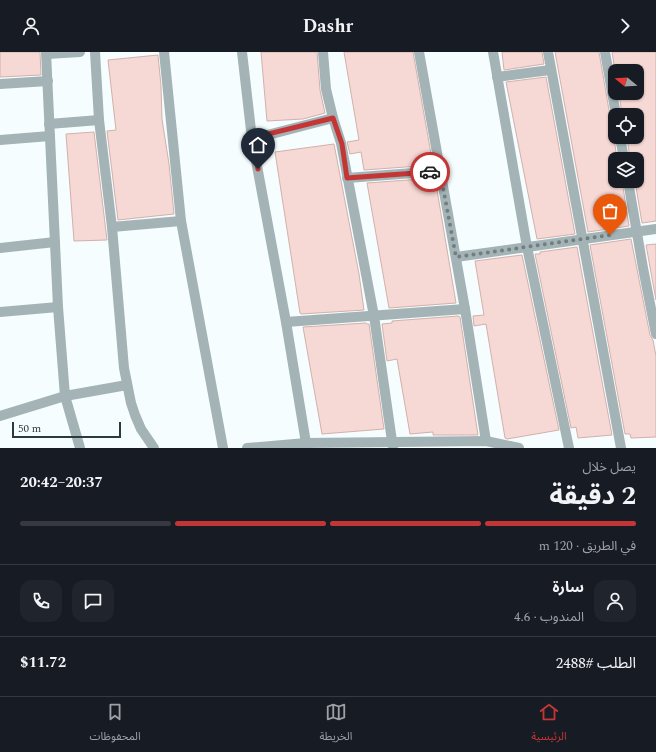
<!DOCTYPE html>
<html lang="ar">
<meta charset="utf-8">
<style>
:root{--surface:#171b24;--page:#20242c;--text:#f1f3f6;--muted:#9ea1a6;--line:#363941;--accent:#c43635}
body{margin:0;font-family:Spectral,"Noto Sans Arabic",serif;background:var(--page);color:var(--text);direction:rtl;height:100vh;display:flex;flex-direction:column;font-size:15px;white-space:nowrap}
*{box-sizing:border-box;margin:0}
p{font-size:13px;color:var(--muted)}
.icon{flex:none;width:22px;height:22px;fill:none;stroke:currentColor;stroke-width:2;stroke-linecap:round;stroke-linejoin:round}
.map{position:relative;height:396px;overflow:hidden;direction:ltr}
.sheet{display:flex;flex-direction:column;background:var(--surface);flex:1}
.sheet>*{flex:none}
.needle{width:26px;rotate:288deg}
.buttons{position:absolute;left:608px;top:12px;display:grid;gap:8px}
.buttons a{display:grid;place-items:center;width:36px;height:36px;border-radius:8px;background:var(--surface);box-shadow:0 1px 3px #0004;font-size:20px}
.scale{position:absolute;left:12px;bottom:10px;width:109px;box-sizing:border-box;padding-left:4px;border:2px solid #2b3a3d;border-top:0;font-size:11px;line-height:14px;white-space:nowrap;color:#2b3a3d;-webkit-text-stroke:3px #f5fdfe;paint-order:stroke}
.pin{position:absolute;display:grid;place-items:center;width:34px;height:34px;color:#fff;margin:-41px -17px;border-radius:50% 50% 50% 0;rotate:-45deg;box-shadow:0 0 4px #0007}
.pin .icon{rotate:45deg}
.courier{position:absolute;display:grid;place-items:center;width:40px;height:40px;margin:-20px;border:3px solid #c43635;border-radius:50%;background:#fff;color:#222;box-shadow:0 1px 5px #0007}
.overview em{font-style:normal;font-weight:700}
.overview div{display:flex;flex-direction:column-reverse}
.overview{display:flex;align-items:center;justify-content:space-between;height:68px;padding:0 20px}
h1{font-size:26px;font-weight:700;line-height:30px}
.bar{display:grid;grid-template-columns:repeat(4,1fr);gap:6px 4px;align-content:center;height:48px;padding:0 20px}
.bar i{height:5px;border-radius:3px;background:var(--line)}
.bar .current{background:var(--accent)}
.bar p{grid-column:span 4}
.line{display:flex;align-items:center;gap:10px;padding:0 20px;border-top:1px solid var(--line)}
.line div{flex:1}
.round{display:grid;place-items:center;flex:none;width:42px;height:42px;border-radius:12px;background:var(--page)}
header{display:flex;justify-content:space-between;align-items:center;height:52px;padding:0 20px;background:var(--surface);font-size:18px;font-weight:700}
.tab-bar{display:flex;justify-content:space-around;align-items:center;height:56px;border-top:1px solid var(--line);background:var(--surface);font-size:11px;color:var(--muted)}
.tab-bar a{display:grid;justify-items:center;gap:2px}
.tab-bar .current{color:var(--accent)}
.map>svg:first-child{display:block}
</style>
<header><svg class="icon" aria-label="forward" viewBox="0 0 24 24"><path d="M9 5l7 7-7 7"/></svg>Dashr<svg class="icon" aria-label="person" viewBox="0 0 24 24"><circle cx="12" cy="8" r="4"/><path d="M4 21q1-7 8-7t8 7"/></svg></header>
<div class="map">
<svg width="656" height="396" viewBox="0 0 656 396">
<rect width="100%" height="100%" fill="#f5fdfe"/>
<!-- building -->
<g fill="#f6d8d4" stroke="#d3b0ac">
<polygon points="0,0 40,0 41,23 0,25"/>
<polygon points="261,0 317,0 320,38 325,61 303,67 267,69"/>
<polygon points="344,0 413,0 433,113 364,118 361,100 350,102 347,90 359,88"/>
<polygon points="502,0 542,0 544,12 504,18"/>
<polygon points="555,0 599,0 610,64 611,67 615,69 614,86 617,107 615,107 615,129 622,129 629,174 588,180"/>
<polygon points="612,0 656,0 656,169 642,171 635,129 637,129 637,107 630,107 627,85 637,85 637,63 622,63 619,41 637,41 637,19 615,19"/>
<polygon points="158,3 161,34 162,67 169,112 174,162 118,168 107,79 116,78 108,8"/>
<polygon points="546,25 575,182 537,187 506,30"/>
<polygon points="94,80 107,188 74,189 66,82"/>
<polygon points="334,92 359,222 364,258 301,262 300,261 275,100"/>
<polygon points="435,126 456,251 389,256 367,131"/>
<polygon points="631,187 650,283 653,288 656,304 656,385 631,386 630,382 625,382 590,193"/>
<polygon points="656,192 656,248 646,193"/>
<polygon points="577,195 612,383 578,386 576,375 571,376 535,202 540,202 540,200"/>
<polygon points="522,203 559,378 507,387 505,386 486,272 474,274 473,264 484,263 475,209"/>
<polygon points="458,264 460,265 478,383 433,383 433,380 410,382 397,307 387,309 382,272 392,271 392,269"/>
<polygon points="366,271 367,272 369,272 384,377 322,382 303,275"/>
</g>
<g fill="none" stroke-linecap="round" stroke-linejoin="round">
<!-- minor -->
<g stroke="#a3b3b6" stroke-width="10">
<polyline points="46,0 58,255 65,344 80,396"/>
<polyline points="95,0 99,68 112,175 124,316 131,351 135,363 141,377 154,396"/>
<polyline points="164,0 181,169 223,396"/>
<polyline points="242,0 252,87 286,270 306,391"/>
<polyline points="323,0 326,37 333,66 341,91 374,264 393,396"/>
<polyline points="419,0 465,257 486,389"/>
<polyline points="493,0 527,195 569,396"/>
<polyline points="548,0 621,396"/>
<polyline points="605,0 616,63"/>
<polyline points="47,2 80,0"/>
<polyline points="497,25 550,18"/>
<polyline points="0,32 48,29"/>
<polyline points="49,72 99,68"/>
<polyline points="620,85 624,107"/>
<polyline points="252,87 333,66"/>
<polyline points="0,88 50,84"/>
<polyline points="347,126 440,119"/>
<polyline points="628,129 643,216 656,282"/>
<polyline points="112,175 181,169"/>
<polyline points="0,196 55,190"/>
<polyline points="456,205 656,177"/>
<polyline points="0,260 58,255"/>
<polyline points="286,270 465,257"/>
<polyline points="0,364 65,344 127,333"/>
<polyline points="247,396 306,391 486,389 519,396"/>
</g>
</g>
<g fill="none" stroke-linecap="round" stroke-linejoin="round">
<!-- done -->
<polyline stroke="#727e81" stroke-width="4" stroke-dasharray="0 7.2" points="430,120 440,119 456,205 610,183"/>
<!-- route -->
<polyline stroke="#c43635" stroke-width="5" points="258,117 252,86 333,66 342,92 347,126 430,120"/>
</g>
</svg>
<div class="buttons">
<a><svg class="needle" viewBox="-14 -14 28 28"><path d="M0-13l5 13h-10z" fill="#e53935"/><path d="M0 13l5-13h-10z" fill="#9ea1a6"/></svg></a>
<a><svg class="icon" aria-label="locate" viewBox="0 0 24 24"><circle cx="12" cy="12" r="6"/><path d="M12 2v4M12 18v4M2 12h4M18 12h4"/></svg></a>
<a><svg class="icon" aria-label="layers" viewBox="0 0 24 24"><path d="M12 4l9 5-9 5-9-5zM3 14l9 5 9-5"/></svg></a>
</div>
<div class="scale">50 m</div>
<div class="pin" style="left:610px;top:183px;background:#ea580c"><svg class="icon" aria-label="bag" viewBox="0 0 24 24"><path d="M5 8h14l-1 12H6zM9 8a3 3 0 0 1 6 0"/></svg></div>
<div class="pin" style="left:258px;top:117px;background:#1f2937"><svg class="icon" aria-label="home" viewBox="0 0 24 24"><path d="M3 11l9-7 9 7M6 9v11h12V9"/></svg></div>
<div class="courier" style="left:430px;top:120px"><svg class="icon" aria-label="car" viewBox="0 0 24 24"><path d="M5 17H2v-5l4-1 3-4h7l3 4 3 1v5h-3M9 17h6M6 11h13"/><circle cx="7" cy="17" r="2"/><circle cx="17" cy="17" r="2"/></svg></div>
</div>
<section class="sheet">
<div class="overview"><div><h1>2 دقيقة</h1><p>يصل خلال</p></div><em>20:37–20:42</em></div>
<div class="bar"><i class="current"></i><i class="current"></i><i class="current"></i><i></i><p>في الطريق · 120 m</p></div>
<div class="line" style="height:72px"><a class="round"><svg class="icon" aria-label="person" viewBox="0 0 24 24"><circle cx="12" cy="8" r="4"/><path d="M4 21q1-7 8-7t8 7"/></svg></a><div><b>سارة</b><p>المندوب · 4.6</p></div><a class="round"><svg class="icon" aria-label="chat" viewBox="0 0 24 24"><path d="M4 5h16v11H9l-5 4z"/></svg></a><a class="round"><svg class="icon" aria-label="phone" viewBox="0 0 24 24"><path d="M5 4h4l2 5-3 2q2 4 5 5l2-3 5 2v4C11 20 4 13 5 4z"/></svg></a></div>
<div class="line" style="height:52px"><div>الطلب #2488</div><b>$11.72</b></div>
</section>
<nav class="tab-bar">
<a class="current"><svg class="icon" aria-label="home" viewBox="0 0 24 24"><path d="M3 11l9-7 9 7M6 9v11h12V9"/></svg>الرئيسية</a>
<a><svg class="icon" aria-label="map" viewBox="0 0 24 24"><path d="M3 6l6-2 6 2 6-2v14l-6 2-6-2-6 2zM9 4v14M15 6v14"/></svg>الخريطة</a>
<a><svg class="icon" aria-label="saved" viewBox="0 0 24 24"><path d="M7 4h10v16l-5-4-5 4z"/></svg>المحفوظات</a>
</nav>
